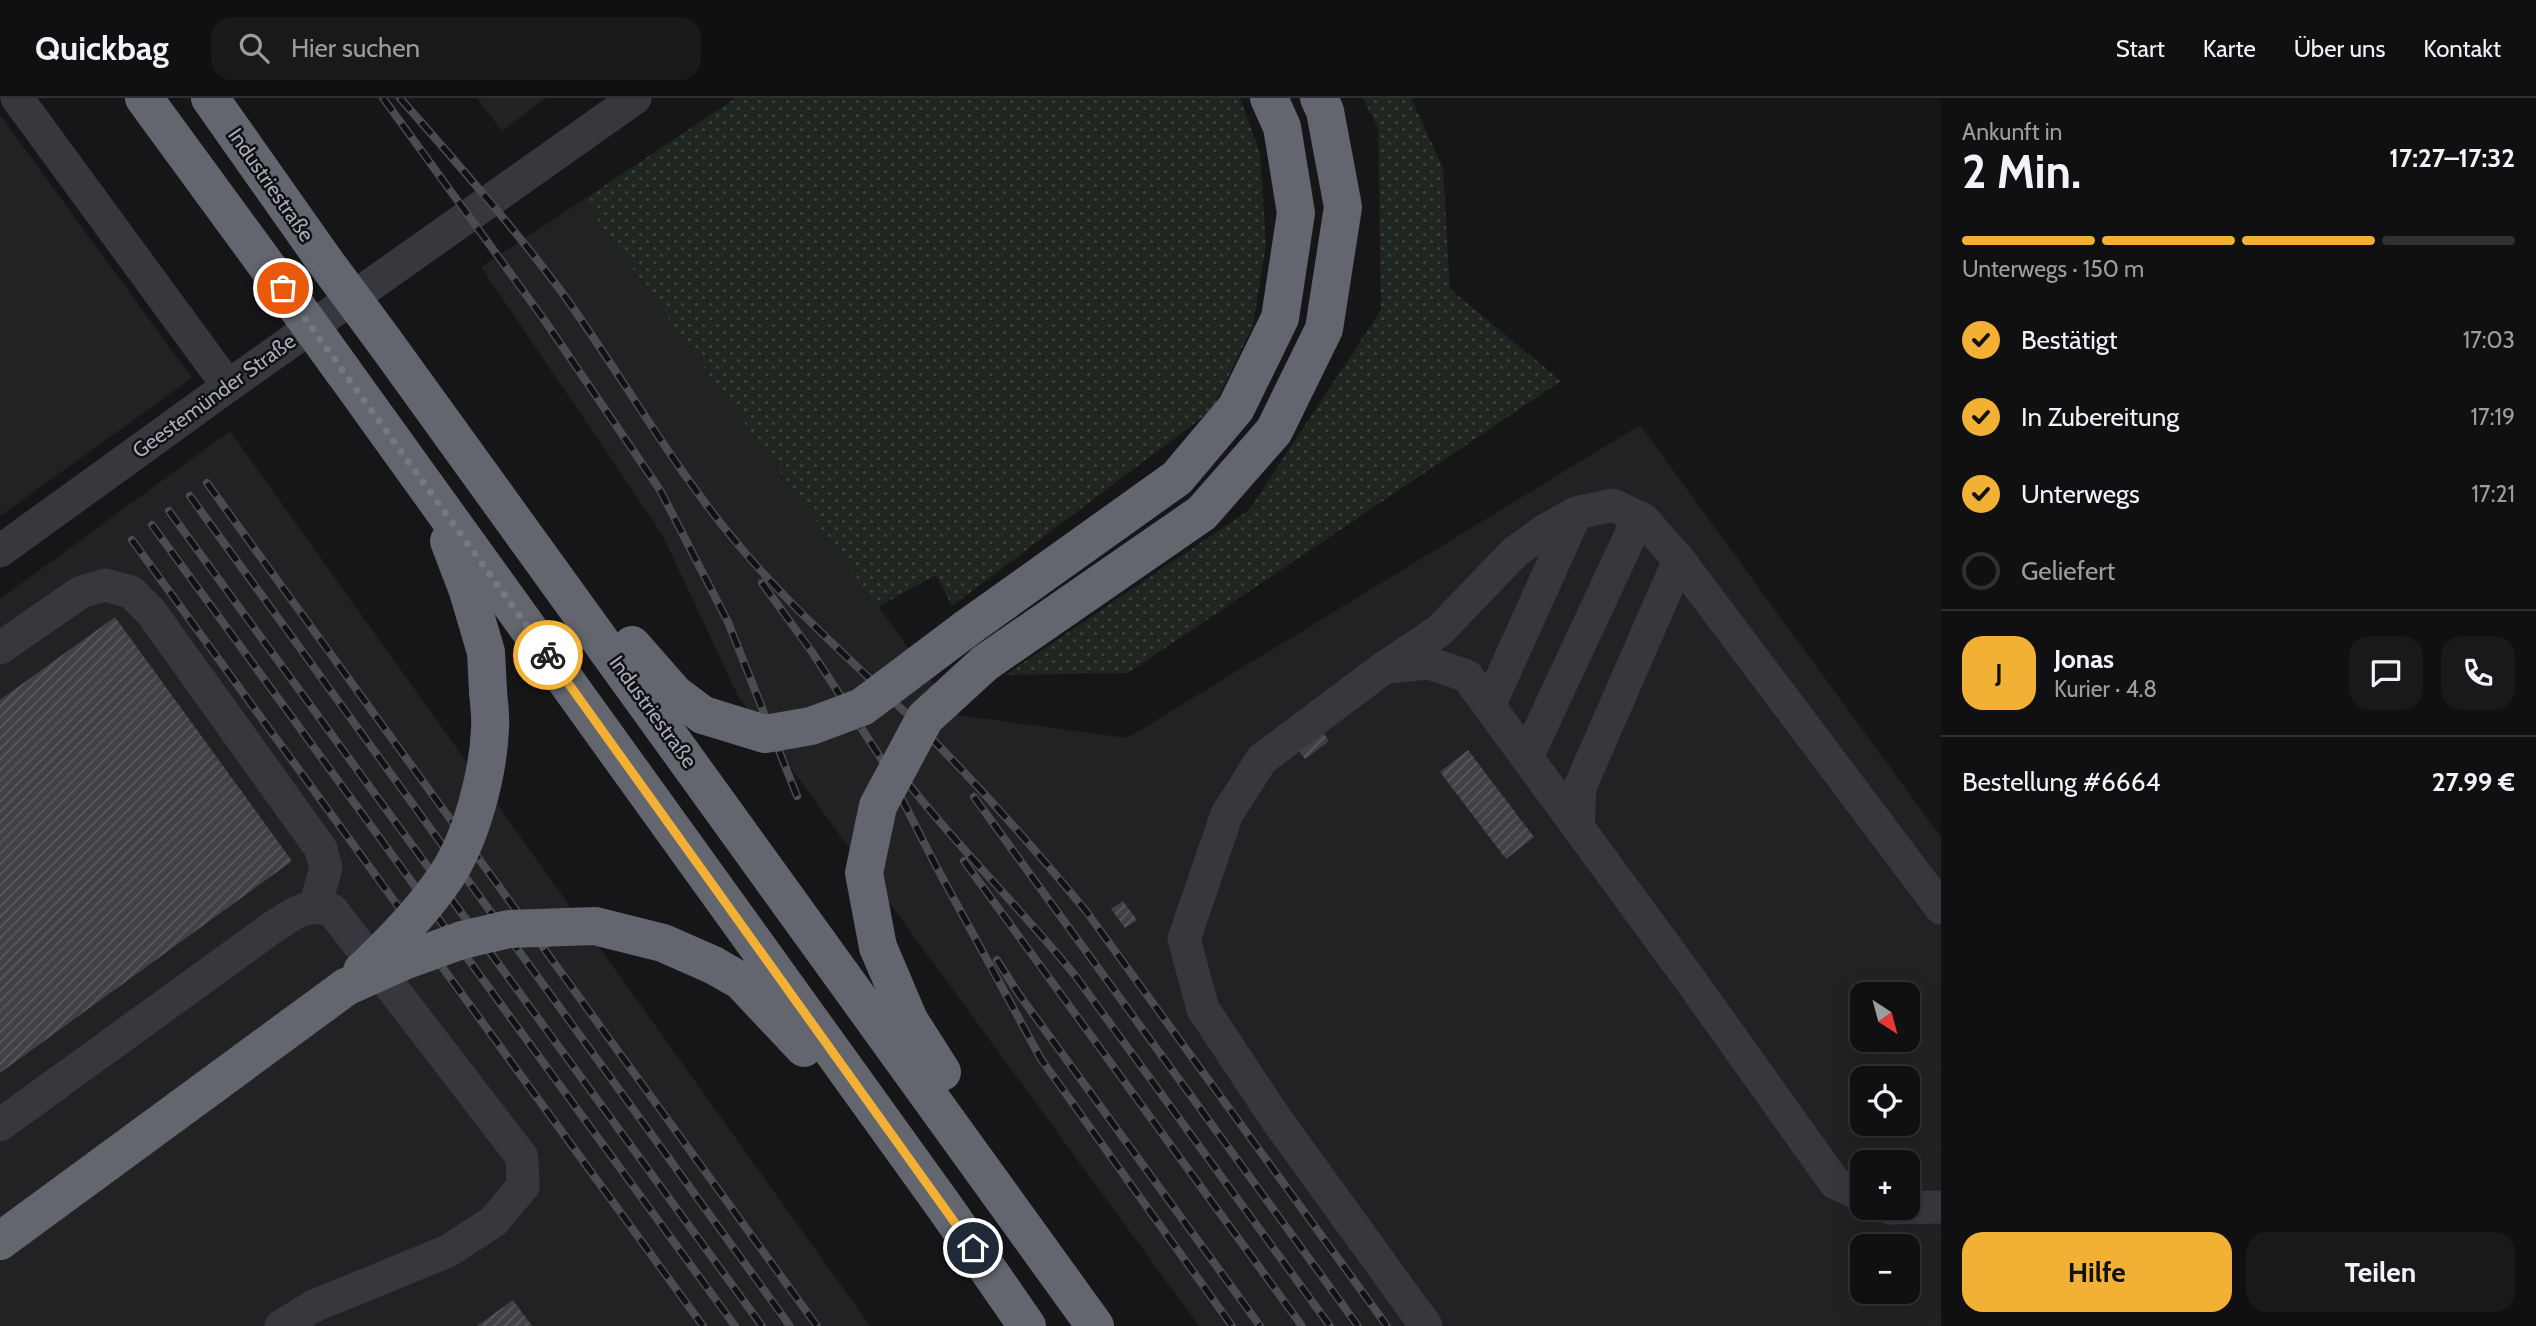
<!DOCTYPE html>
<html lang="de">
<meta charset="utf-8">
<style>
:root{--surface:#101012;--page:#19191b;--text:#f1f3f6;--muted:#9c9d9f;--line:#303032;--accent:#f2b134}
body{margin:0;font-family:Cabin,sans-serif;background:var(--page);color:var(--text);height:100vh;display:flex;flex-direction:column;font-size:26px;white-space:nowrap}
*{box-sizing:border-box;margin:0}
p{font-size:23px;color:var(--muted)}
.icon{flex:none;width:38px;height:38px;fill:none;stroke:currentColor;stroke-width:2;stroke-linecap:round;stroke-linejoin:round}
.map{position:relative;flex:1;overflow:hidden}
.drawer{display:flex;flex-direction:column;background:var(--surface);width:595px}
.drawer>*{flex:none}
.needle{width:46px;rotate:144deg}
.tools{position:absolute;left:1850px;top:884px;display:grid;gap:14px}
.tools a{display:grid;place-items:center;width:70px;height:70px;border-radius:14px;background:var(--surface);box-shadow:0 7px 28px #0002,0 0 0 2px var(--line);font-size:35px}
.pin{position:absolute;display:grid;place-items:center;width:60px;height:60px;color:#fff;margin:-30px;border:4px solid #fff;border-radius:50%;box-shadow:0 2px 7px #0007}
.courier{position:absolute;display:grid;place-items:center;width:70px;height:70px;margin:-35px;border:5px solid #f2b134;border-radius:50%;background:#fff;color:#222;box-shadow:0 2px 9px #0007}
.headline em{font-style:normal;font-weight:700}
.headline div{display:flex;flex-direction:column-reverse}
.headline{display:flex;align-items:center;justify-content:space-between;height:119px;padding:0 21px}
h1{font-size:46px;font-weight:700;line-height:52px}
.bar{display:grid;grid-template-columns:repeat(4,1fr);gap:10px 7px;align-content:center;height:84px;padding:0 21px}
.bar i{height:9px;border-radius:5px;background:var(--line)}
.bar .active{background:var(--accent)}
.bar p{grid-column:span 4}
.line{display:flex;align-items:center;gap:18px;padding:0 21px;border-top:2px solid var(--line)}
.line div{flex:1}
.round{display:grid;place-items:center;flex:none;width:74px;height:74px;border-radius:21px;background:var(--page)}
ol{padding:0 21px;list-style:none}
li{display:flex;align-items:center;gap:21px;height:77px}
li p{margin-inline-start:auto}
li .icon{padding:7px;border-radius:50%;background:var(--accent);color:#111;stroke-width:4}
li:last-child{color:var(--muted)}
li i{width:38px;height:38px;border:4px solid var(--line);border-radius:50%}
.cta{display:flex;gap:14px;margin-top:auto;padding:14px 21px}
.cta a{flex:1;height:80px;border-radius:21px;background:var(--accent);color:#111;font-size:28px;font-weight:700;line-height:80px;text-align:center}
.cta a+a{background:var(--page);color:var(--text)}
header{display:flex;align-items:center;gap:42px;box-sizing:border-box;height:98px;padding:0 35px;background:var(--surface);border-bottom:2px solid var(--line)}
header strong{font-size:33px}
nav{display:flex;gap:38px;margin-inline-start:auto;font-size:24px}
.search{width:490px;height:63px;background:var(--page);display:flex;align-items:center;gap:18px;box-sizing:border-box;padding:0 24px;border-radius:21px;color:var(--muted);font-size:26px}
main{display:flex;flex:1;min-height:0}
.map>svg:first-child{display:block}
</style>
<header>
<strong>Quickbag</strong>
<div class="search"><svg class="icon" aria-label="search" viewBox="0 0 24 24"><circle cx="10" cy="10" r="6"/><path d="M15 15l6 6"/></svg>Hier suchen</div>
<nav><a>Start</a><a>Karte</a><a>Über uns</a><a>Kontakt</a></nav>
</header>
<main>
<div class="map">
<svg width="1941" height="1228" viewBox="0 0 1941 1228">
<defs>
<pattern id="grass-dots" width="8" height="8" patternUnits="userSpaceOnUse" patternTransform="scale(1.75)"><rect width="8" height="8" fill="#1e261f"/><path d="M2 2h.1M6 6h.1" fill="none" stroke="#3c433d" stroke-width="1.8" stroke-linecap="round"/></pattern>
<pattern id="building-hatch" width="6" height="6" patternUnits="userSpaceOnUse" patternTransform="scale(1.75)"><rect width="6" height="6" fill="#404145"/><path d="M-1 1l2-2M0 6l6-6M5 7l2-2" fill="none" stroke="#595a5e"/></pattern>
</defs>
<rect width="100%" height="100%" fill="#161618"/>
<!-- built -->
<g fill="#222225" fill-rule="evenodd">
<polygon points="477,0 546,0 502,33"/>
<polygon points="0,17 192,280 0,418"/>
<path d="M583,102L957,617L1127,640L1640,327L1941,739V1228H1199L738,598L662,436L481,169ZM1862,896H1908V942H1862ZM1862,980H1908V1026H1862ZM1862,1064H1908V1110H1862ZM1862,1148H1908V1194H1862Z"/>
<polygon points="230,333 870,1228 0,1228 0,501"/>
</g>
<!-- grass -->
<g fill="url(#grass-dots)">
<polygon points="736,0 1240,0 1260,54 1266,147 1253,228 1212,312 952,508 936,477 878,509 583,102"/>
<polygon points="1363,0 1411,0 1443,70 1450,191 1561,283 1128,575 1005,577 1249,412 1381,212 1378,30"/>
</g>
<!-- building -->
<g fill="url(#building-hatch)">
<polygon points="115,519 292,763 0,975 0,602"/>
<polygon points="1321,631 1329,643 1305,661 1296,649"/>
<polygon points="1468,652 1534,739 1506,761 1440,674"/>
<polygon points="1123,803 1137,822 1125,830 1111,811"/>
<polygon points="513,1202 532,1228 477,1228"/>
</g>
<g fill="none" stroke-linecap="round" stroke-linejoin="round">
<!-- minor -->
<g stroke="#37383d" stroke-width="33">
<polyline points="17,0 228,288"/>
<polyline points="0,453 228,288 635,0"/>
<polyline points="0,550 81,494 105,487 131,494 151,514 321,751 326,770 315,808"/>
<polyline points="1389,569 1429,565 1467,578 1688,879 1835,1085 1862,1097"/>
<polyline points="1489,608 1576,415"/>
<polyline points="1527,659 1639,419"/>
<polyline points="1578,730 1580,689 1679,462"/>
<path d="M0,1027L273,829C296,815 304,805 332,812L522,1059L523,1088L494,1123L448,1153L314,1208L281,1228"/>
<polyline points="1890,1110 1941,1109"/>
<polyline points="1426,1228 1276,1021 1203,911 1184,841 1227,716 1262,661 1385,569 1439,533 1515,454 1544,433 1576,415 1613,407 1644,422 1679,462 1941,810"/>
</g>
<!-- highway -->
<g stroke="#63666e" stroke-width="38">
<polyline points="144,0 283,190"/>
<polyline points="210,0 324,162"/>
<polyline points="384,243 1095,1228"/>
<polyline points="343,273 946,1111 1027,1228"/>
<polyline points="449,443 468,493 486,554 488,593"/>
<polyline points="967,530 1177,380 1236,310 1280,220 1296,115 1282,29 1269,0"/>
<polyline points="632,547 675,596 703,617"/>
<polyline points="985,565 1202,415 1274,333 1324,231 1343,109 1325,13 1319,0"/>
<polyline points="878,849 909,922 942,974"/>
<polyline points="713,867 741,883 804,950"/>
<polyline points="0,1143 346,889"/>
</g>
<defs>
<g id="rail">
<polyline points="383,0 545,223 660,392 728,524 797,698"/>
<path d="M400,0C455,63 511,126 561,193C621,276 670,365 736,444C788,507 851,562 910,619C972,680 1031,746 1086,813L1387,1228"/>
<polyline points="207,385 817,1228"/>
<polyline points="190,398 790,1228"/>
<polyline points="169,413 762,1228"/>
<polyline points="152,427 735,1228"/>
<polyline points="132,442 703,1228"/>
<polyline points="762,485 812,554 882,662 936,768 1041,961 1232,1228"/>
<path d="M888,659C945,737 1016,804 1077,880L1330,1228"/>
<polyline points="974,699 1358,1228"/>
<polyline points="964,763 1302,1228"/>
<polyline points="997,862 1018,895 1260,1228"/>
</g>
</defs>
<!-- rail casing -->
<use href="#rail" stroke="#4a4c52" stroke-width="8"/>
<!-- rail -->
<use href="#rail" stroke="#111113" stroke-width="5" stroke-dasharray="16" stroke-linecap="butt"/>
<!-- highway-bridge -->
<g stroke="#63666e" stroke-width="38">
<polyline points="324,162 384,243"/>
<polyline points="283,190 343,273"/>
<polyline points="703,617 765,636 811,628 862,609 967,530"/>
<polyline points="878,849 864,775 878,708 925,620 985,565"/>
<path d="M362,873C392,844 421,815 445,780C471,742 488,677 490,631C491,619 489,606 488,593"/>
<polyline points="346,889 404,863 462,842 509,831 595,828 663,845 713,867"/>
</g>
</g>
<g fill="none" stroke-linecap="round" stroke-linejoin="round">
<!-- done -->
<polyline stroke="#757880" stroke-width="7" stroke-dasharray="0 12.6" points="283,190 548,557"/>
<!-- route -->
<polyline stroke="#f2b134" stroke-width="9" points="548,557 973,1150"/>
</g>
<g text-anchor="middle" stroke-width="5" stroke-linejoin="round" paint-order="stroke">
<!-- street labels -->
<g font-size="21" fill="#a8adb8" stroke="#111113">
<text transform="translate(271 87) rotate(55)" y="7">Industriestraße</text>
<text transform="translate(214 298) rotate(-36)" y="7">Geestemünder Straße</text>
<text transform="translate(653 614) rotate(54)" y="7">Industriestraße</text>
</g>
</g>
</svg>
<div class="tools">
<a><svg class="needle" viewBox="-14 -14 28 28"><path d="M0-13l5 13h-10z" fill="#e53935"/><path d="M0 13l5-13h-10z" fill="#9c9d9f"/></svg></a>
<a><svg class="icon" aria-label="locate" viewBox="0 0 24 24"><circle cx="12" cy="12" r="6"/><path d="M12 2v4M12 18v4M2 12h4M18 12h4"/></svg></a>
<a>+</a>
<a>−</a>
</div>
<div class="pin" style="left:283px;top:190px;background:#ea580c"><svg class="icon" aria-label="bag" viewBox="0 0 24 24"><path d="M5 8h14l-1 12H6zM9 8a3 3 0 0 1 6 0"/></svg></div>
<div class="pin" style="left:973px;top:1150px;background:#1f2937"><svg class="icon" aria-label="home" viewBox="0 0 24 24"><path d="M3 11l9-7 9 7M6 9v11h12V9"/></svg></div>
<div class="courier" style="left:548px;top:557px"><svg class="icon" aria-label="bike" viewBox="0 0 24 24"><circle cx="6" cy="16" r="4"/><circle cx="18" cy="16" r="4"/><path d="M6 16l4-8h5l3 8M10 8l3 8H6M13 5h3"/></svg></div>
</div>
<section class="drawer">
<div class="headline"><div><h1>2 Min.</h1><p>Ankunft in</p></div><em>17:27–17:32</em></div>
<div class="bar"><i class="active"></i><i class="active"></i><i class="active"></i><i></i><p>Unterwegs · 150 m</p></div>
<ol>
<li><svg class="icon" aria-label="check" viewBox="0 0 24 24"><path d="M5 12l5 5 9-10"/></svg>Bestätigt<p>17:03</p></li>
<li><svg class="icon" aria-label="check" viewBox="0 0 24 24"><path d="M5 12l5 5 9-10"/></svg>In Zubereitung<p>17:19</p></li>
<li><svg class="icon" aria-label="check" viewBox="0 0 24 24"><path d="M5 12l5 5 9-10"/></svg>Unterwegs<p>17:21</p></li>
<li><i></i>Geliefert</li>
</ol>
<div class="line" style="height:126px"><b class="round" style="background:var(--accent);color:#111">J</b><div><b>Jonas</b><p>Kurier · 4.8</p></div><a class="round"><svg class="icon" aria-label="chat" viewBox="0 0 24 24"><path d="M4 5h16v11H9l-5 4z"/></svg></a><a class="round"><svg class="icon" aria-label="phone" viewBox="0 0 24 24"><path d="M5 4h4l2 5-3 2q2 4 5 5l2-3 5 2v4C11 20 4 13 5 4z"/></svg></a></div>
<div class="line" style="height:91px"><div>Bestellung #6664</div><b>27.99 €</b></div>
<div class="cta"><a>Hilfe</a><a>Teilen</a></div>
</section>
</main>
